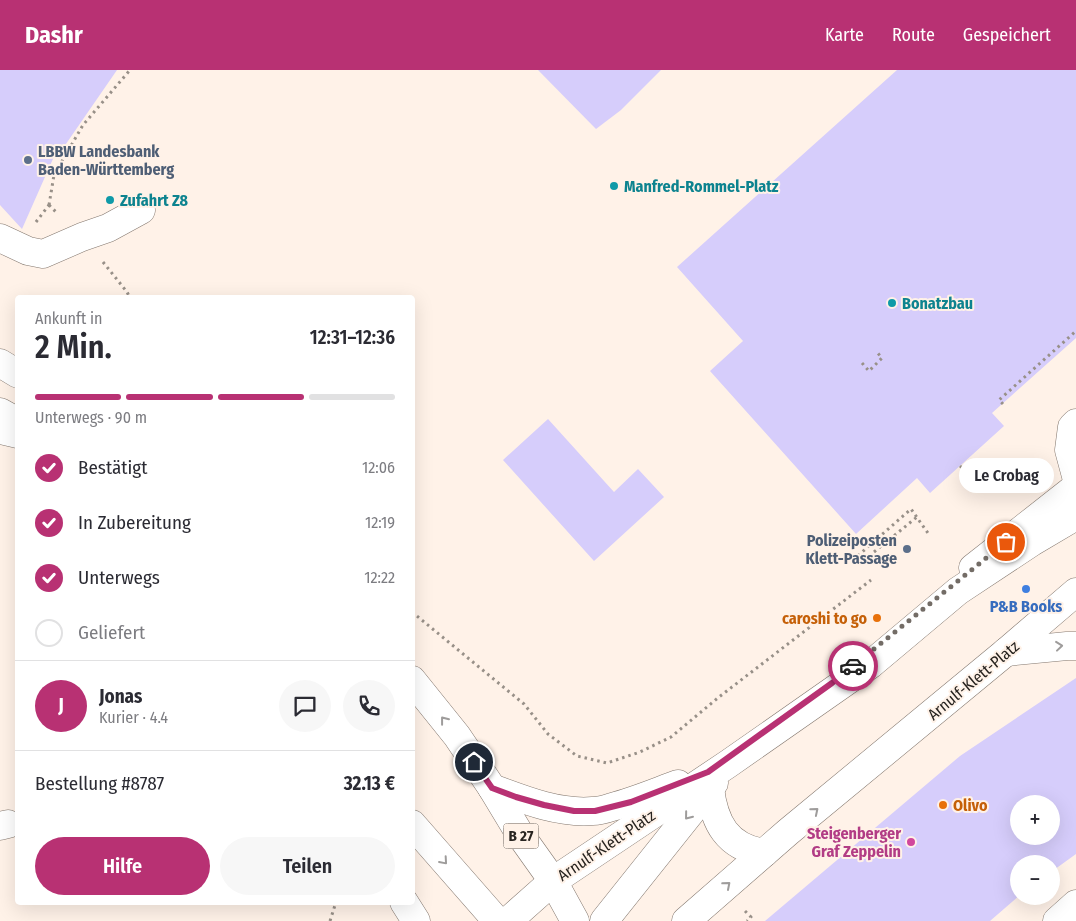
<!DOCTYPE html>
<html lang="de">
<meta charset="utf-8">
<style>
:root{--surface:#fff;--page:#f7f7f7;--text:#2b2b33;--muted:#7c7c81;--line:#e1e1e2;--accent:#b83173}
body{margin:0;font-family:"Fira Sans Condensed",sans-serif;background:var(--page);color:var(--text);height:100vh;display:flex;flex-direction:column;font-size:19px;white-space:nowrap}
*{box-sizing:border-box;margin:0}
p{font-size:16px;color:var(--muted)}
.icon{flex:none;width:28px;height:28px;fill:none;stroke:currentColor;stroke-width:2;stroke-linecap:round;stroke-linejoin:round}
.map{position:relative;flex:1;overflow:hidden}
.sheet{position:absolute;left:15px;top:225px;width:400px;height:610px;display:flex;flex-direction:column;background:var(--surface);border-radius:5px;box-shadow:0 5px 20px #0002}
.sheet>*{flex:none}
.controls{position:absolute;left:1010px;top:725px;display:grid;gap:10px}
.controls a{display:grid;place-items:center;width:50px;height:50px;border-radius:50%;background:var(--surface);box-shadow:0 5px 20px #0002;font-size:25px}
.pin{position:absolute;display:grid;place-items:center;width:42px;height:42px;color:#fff;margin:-21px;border:2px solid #fff;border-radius:50%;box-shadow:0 1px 5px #0007}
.courier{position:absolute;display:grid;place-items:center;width:50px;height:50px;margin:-25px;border:4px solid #b83173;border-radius:50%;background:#fff;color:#222;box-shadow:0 1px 6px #0007}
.bubble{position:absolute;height:35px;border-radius:18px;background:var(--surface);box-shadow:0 5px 20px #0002;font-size:16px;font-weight:600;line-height:35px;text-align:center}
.overview em{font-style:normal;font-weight:600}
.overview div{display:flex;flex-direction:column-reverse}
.overview{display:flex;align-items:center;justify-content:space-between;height:85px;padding:0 20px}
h1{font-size:32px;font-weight:600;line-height:38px}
.bar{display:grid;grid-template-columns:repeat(4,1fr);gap:8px 5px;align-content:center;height:60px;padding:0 20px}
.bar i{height:6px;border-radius:4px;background:var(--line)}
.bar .on{background:var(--accent)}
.bar p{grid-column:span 4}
.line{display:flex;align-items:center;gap:12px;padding:0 20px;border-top:1px solid var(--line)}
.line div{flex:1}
.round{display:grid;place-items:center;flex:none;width:52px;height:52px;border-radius:26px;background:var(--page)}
ol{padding:0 20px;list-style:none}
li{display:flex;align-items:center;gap:15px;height:55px}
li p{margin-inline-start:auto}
li .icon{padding:5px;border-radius:50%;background:var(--accent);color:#fff;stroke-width:4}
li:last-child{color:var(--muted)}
li i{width:28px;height:28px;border:2px solid var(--line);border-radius:50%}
.cta{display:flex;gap:10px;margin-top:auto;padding:10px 20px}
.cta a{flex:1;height:58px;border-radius:30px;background:var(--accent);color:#fff;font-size:20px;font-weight:600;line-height:58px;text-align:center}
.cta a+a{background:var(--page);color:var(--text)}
header{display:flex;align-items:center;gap:30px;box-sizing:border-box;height:70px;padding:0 25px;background:var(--accent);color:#fff}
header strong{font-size:24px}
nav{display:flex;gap:28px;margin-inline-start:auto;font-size:18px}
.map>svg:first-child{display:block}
</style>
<header>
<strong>Dashr</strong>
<nav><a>Karte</a><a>Route</a><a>Gespeichert</a></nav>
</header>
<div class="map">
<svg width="1076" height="851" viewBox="0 0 1076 851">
<rect width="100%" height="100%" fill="#fff2e8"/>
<!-- building -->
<g fill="#d6cdfb" fill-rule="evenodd">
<polygon points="0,0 117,0 59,84 56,82 22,159 0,135"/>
<polygon points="538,0 661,0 621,40 596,59"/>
<polygon points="897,0 1076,0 1076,268 992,343 1004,356 930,423 917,408 856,464 710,301 743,271 677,197"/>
<polygon points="548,349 614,422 638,399 664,427 594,491 503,390"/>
<path d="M1076,608V784L1051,802V794H1019V826L990,851H765L960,686ZM1019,734H1051V766H1019Z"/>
</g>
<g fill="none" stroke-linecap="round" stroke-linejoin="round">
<defs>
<g id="minor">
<polyline points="0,168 28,181 43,184 82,167 108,158 141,140"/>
<polyline points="1076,353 1072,357 1069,380 1076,406"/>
<polyline points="0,360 18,364"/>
<polyline points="973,498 1076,417"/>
<polyline points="1006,582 1067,576 1076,576"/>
<polyline points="0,756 8,754"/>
<polyline points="1057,851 1076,834"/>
</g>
<g id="major">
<polyline points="0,293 18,304"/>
<polyline points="0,342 18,352"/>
<polyline points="412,610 457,666 492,718 521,766 553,811 575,851"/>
<path d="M492,718C524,730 559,744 593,741C600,741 606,739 612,737C635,731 656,722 678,714"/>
<path d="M710,718C714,753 727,777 764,783"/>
<polyline points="412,754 497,851"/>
<polyline points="404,832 416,851"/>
<polyline points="508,851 553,811 728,694 871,594 958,521 1032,472 1076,446"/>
<polyline points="604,851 714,713"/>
<polyline points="686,851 788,762 1006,582 1076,522"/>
</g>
</defs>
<!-- minor casing -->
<use href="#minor" stroke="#83776e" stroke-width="29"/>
<!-- major casing -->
<use href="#major" stroke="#83776e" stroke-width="29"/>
<!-- path -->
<g stroke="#989088" stroke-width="3" stroke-dasharray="2.5 4" stroke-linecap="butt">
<polyline points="49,135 54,105 83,55 130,0"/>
<polyline points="49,135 58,144"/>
<polyline points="36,152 49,135"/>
<polyline points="103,192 127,222 130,228"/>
<polyline points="862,293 869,301 882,288 876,281"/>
<polyline points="1003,334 999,330 1076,261"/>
<polyline points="960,396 988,421"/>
<polyline points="874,482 917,447"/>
<polyline points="853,490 911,439 930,466"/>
<polyline points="412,542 524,634 548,664 577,686 607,693 640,682 671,667 719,627 871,510"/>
<polyline points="745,841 751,847 747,851"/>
<polyline points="330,851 336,832"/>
</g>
<!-- minor -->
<use href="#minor" stroke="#fff" stroke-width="28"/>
<!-- major -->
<use href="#major" stroke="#fff" stroke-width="28"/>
</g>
<!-- one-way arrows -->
<defs><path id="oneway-chevron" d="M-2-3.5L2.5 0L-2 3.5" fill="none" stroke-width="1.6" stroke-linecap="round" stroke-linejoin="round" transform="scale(1.25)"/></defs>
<g stroke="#9e9c9b">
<use href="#oneway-chevron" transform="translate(1059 576) rotate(-6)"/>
<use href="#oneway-chevron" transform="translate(444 650) rotate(-128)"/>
<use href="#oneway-chevron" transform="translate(815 741) rotate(-40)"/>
<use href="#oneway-chevron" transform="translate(688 746) rotate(129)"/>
<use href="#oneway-chevron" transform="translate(444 791) rotate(49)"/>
<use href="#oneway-chevron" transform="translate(727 815) rotate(-41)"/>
</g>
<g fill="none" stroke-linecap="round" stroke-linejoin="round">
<!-- done -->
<polyline stroke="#736c66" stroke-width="5" stroke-dasharray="0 9" points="853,596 1006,472"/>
<!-- route -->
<polyline stroke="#b83173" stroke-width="6" points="474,692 492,718 516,727 544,735 574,741 595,741 631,732 708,702 832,613 853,596"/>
</g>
<!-- markers -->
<g fill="#5c6f8a" stroke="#fff2e8" stroke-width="2">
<circle cx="28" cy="90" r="5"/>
<circle cx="907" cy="479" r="5"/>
</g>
<g fill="#0f9aa8" stroke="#fff2e8" stroke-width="2">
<circle cx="614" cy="116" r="5"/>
<circle cx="110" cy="130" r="5"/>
<circle cx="892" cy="233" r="5"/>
</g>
<circle fill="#3f7fe0" stroke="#fff2e8" stroke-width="2" cx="1026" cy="519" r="5"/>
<g fill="#e8710a" stroke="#fff2e8" stroke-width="2">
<circle cx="877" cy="548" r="5"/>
<circle cx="943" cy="735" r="5"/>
</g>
<circle fill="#d1479c" stroke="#fff2e8" stroke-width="2" cx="911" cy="772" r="5"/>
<g text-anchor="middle" stroke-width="4" stroke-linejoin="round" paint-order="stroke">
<!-- shield labels -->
<rect fill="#fff2e8" stroke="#68625c" stroke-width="1" x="503.5" y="753.5" width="35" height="25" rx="4"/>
<g font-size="15" font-weight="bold" fill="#282420">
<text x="521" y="771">B 27</text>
</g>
<!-- service labels -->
<g font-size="16" font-weight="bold" fill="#4e5e75" stroke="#fff2e8" text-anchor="start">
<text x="38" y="87">LBBW Landesbank<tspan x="38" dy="18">Baden-Württemberg</tspan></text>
<text x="897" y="476" text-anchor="end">Polizeiposten<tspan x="897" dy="18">Klett-Passage</tspan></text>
</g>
<!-- culture labels -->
<g font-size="16" font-weight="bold" fill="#0d838f" stroke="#fff2e8" text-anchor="start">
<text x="624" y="122">Manfred-Rommel-Platz</text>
<text x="120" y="136">Zufahrt Z8</text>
<text x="902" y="239">Bonatzbau</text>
</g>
<!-- shop labels -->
<g font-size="16" font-weight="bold" fill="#366cbe" stroke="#fff2e8">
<text x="1026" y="542">P&amp;B Books</text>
</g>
<!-- food labels -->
<g font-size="16" font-weight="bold" fill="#c56008" stroke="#fff2e8" text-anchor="end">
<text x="867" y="554">caroshi to go</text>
<text x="953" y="741" text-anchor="start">Olivo</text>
</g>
<!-- street labels -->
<g font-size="16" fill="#282420" stroke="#fff2e8">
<text transform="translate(973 610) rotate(-40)" y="6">Arnulf-Klett-Platz</text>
<text transform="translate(606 775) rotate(-34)" y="6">Arnulf-Klett-Platz</text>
</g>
<!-- hotel labels -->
<g font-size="16" font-weight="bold" fill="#b23c85" stroke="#fff2e8" text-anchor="end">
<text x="901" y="769">Steigenberger<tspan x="901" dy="18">Graf Zeppelin</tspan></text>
</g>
</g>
</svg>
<div class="controls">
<a>+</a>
<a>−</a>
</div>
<div class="pin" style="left:1006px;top:472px;background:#ea580c"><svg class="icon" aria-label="bag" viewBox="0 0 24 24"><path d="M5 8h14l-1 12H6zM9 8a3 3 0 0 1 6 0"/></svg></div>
<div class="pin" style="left:474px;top:692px;background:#1f2937"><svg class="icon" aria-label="home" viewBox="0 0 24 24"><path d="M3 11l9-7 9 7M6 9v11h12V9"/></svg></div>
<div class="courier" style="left:853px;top:596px"><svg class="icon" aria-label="car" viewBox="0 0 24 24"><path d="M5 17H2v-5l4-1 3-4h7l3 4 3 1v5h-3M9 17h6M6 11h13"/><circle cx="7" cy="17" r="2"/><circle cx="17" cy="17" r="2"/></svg></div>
<div class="bubble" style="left:959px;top:388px;width:95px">Le Crobag</div>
<section class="sheet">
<div class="overview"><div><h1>2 Min.</h1><p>Ankunft in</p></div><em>12:31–12:36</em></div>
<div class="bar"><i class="on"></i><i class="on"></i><i class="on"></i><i></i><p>Unterwegs · 90 m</p></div>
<ol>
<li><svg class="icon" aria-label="check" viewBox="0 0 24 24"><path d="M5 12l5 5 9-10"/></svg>Bestätigt<p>12:06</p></li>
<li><svg class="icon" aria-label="check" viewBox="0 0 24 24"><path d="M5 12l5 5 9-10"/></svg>In Zubereitung<p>12:19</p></li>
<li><svg class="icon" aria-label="check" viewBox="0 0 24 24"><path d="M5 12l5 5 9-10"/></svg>Unterwegs<p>12:22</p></li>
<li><i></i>Geliefert</li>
</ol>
<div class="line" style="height:90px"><b class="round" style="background:var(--accent);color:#fff">J</b><div><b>Jonas</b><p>Kurier · 4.4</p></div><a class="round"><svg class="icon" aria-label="chat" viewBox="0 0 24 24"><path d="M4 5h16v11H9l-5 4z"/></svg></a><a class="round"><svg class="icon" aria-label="phone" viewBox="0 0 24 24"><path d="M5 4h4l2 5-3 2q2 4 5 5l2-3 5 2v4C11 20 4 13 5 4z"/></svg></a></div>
<div class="line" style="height:65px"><div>Bestellung #8787</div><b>32.13 €</b></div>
<div class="cta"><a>Hilfe</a><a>Teilen</a></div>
</section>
</div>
